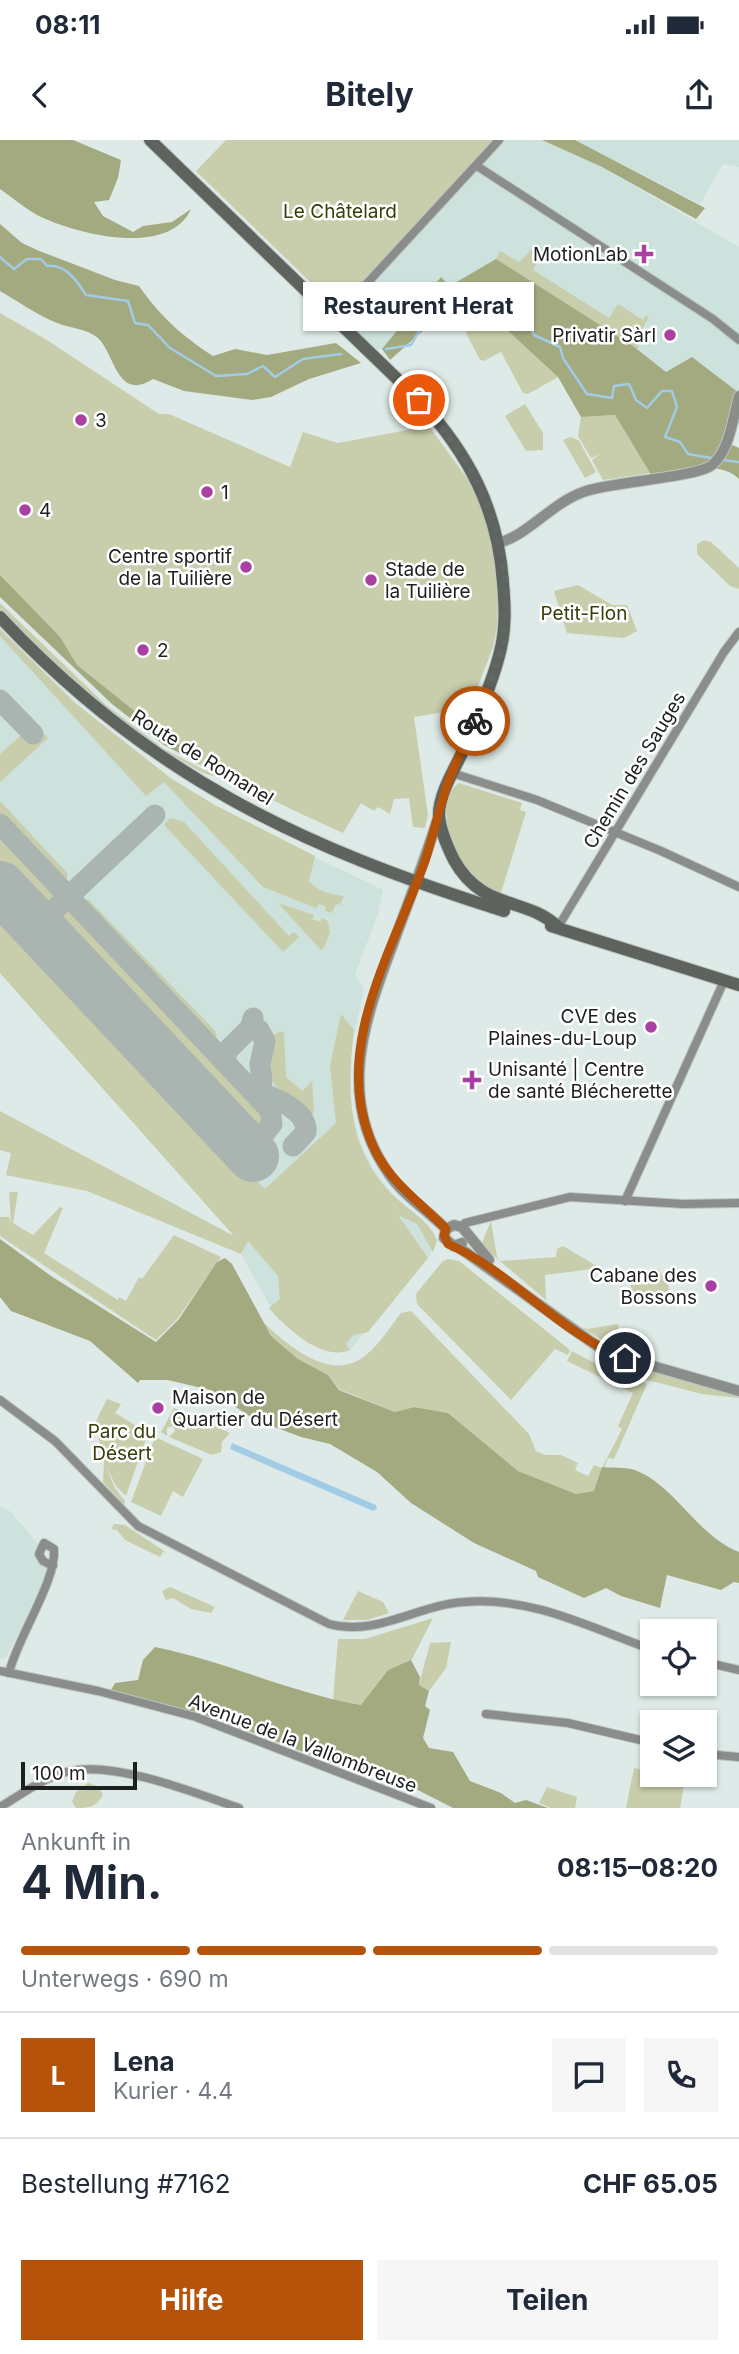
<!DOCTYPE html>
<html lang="de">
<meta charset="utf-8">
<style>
:root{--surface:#fff;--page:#f6f6f7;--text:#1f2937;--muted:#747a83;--line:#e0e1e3;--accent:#b45309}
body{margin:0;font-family:Inter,sans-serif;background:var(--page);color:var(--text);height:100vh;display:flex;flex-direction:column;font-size:26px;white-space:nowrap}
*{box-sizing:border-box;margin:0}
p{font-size:23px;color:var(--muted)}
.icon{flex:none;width:38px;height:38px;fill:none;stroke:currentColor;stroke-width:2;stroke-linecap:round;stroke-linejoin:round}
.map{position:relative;height:1668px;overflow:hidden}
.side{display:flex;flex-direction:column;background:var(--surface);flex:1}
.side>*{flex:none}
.tools{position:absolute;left:640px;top:1479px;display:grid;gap:14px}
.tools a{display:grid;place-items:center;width:77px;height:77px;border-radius:0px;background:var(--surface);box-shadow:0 2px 5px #0004;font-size:35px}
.scale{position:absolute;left:21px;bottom:18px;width:116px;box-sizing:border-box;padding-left:7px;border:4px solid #1c201f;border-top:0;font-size:19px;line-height:24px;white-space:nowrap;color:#1c201f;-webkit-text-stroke:5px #fff;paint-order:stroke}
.pin{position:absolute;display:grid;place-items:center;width:60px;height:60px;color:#fff;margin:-30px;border:4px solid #fff;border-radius:50%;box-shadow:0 2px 7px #0007}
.courier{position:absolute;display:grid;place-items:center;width:70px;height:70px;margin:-35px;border:5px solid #b45309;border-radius:50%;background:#fff;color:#222;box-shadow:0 2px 9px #0007}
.bubble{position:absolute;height:49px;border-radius:0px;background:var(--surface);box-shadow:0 2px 5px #0004;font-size:23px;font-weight:700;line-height:49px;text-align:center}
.overview em{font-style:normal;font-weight:700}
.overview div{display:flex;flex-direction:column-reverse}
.overview{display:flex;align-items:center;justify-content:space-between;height:119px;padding:0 21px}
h1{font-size:46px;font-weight:700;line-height:52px}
.bar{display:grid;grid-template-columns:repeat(4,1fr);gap:10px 7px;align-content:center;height:84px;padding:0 21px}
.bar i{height:9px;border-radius:5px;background:var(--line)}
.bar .active{background:var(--accent)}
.bar p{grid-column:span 4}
.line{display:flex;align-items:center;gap:18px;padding:0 21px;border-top:2px solid var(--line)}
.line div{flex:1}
.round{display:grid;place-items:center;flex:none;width:74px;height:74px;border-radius:0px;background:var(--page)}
.cta{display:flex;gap:14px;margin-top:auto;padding:14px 21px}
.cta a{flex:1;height:80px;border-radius:0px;background:var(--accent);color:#fff;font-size:28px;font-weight:700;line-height:80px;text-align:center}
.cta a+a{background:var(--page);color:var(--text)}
.status{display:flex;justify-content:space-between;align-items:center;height:49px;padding:0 35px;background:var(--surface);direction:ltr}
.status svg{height:19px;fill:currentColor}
header{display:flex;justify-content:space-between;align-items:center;height:91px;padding:0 21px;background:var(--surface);font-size:32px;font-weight:700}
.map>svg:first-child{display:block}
</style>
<div class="status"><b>08:11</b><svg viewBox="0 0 49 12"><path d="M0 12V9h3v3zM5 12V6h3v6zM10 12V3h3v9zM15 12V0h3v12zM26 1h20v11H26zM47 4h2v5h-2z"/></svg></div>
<header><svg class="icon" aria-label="back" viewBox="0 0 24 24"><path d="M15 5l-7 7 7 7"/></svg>Bitely<svg class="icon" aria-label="share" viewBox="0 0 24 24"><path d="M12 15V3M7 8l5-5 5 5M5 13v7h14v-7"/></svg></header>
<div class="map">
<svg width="739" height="1668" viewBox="0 0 739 1668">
<rect width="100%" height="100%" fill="#deeae7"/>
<!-- built -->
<g fill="#cde2dc">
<polygon points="499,0 542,0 602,27 739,107 739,253 666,232 633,206 460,141 450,146 442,137 382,209 369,210 335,178"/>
<polygon points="575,0 739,0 739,27 723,24 700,64"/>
<polygon points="0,491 131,614 215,669 383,750 378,774 355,834 364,849 350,914 350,962 359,1000 373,1029 392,1054 433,1092 437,1101 428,1118 349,1211 324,1211 275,1175 241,1114 236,1098 0,833"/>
<polygon points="0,1366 11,1372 39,1405 49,1429 7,1516 0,1519"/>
</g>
<!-- green -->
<g fill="#c8cdab">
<polygon points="226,0 499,0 341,172 196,31"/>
<polygon points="536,105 544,111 533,130 609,178 618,164 643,180 646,175 649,177 641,191 645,194 637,209 496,119 500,111 519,122"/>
<path d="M0,173L47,200L159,274H169L290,327L303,292L338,303L429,286L477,352L494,409L498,457L497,486L493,507L471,565L463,569L414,577L428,675L425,688L413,687L409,658L394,659L390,674L378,667L374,671L361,663L343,693C301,674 260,655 219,632C211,628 202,627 194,622L192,615C120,571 58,513 0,452Z"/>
<polygon points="470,183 487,190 507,190 558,237 528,254 523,253 501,212 484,221 480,220 466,193"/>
<polygon points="525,264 543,293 543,310 526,311 505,276"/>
<polygon points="615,275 650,333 603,340 592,320 600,314 591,318 578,296 581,277"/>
<polygon points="571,297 579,301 596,332 585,338 563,300"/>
<polygon points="704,400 711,402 739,428 739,449 730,446 697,414 697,404"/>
<polygon points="578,445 612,465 627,465 637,491 624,498 567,493 554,451"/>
<path d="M0,463L106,565L164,609L216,636C204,636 192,626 182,621C113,580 56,527 0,469Z"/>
<path d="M0,489L75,563L172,639L215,665L315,716L309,741C319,752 329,754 344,756L340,765L336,764L332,773L325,771L326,767L319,764L316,768L263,747L164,642L146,656L0,496Z"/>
<polygon points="39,589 48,598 0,642 0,614 21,595 27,601"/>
<path d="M459,643L522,663L520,670L526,672L500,756C491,751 480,745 473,737C455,718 431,662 459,643Z"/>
<polygon points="0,661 67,733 67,740 59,740 0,678"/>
<polygon points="170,678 184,682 289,796 294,792 299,797 283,812 164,685"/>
<polygon points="0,691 53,747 56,754 52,765 38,767 0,727"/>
<polygon points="88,759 216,892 216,900 208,900 85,768 83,763"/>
<polygon points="278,763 314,775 312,779 320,782 322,778 328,781 330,792 324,808 321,810"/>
<path d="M0,767L265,1049L336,983L330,926L341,874L354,890C347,951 346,1012 396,1058C409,1070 432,1083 437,1101L433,1112L417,1084L398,1075L428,1118L368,1192L353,1195L346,1204L350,1210C324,1221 293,1193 275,1175L269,1168L280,1159L278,1136L248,1101L241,1114L87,1051L6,1035L11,1013L0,1010V971L234,1096L0,833Z"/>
<polygon points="70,769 263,971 267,978 263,989 256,992 245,988 59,790 57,776"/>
<polygon points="280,891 284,893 286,937 302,951 312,941 314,972 307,980 275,945 265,924 272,896"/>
<polygon points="9,1052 18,1052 13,1083 33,1095 60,1067 63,1068 44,1113 118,1160 119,1157 126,1161 139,1137 142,1139 174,1095 221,1117 178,1178 156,1200 0,1096 0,1077 9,1077 11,1083"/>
<polygon points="491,1081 497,1117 500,1121 556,1117 557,1109 563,1106 600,1128 545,1135 546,1160 481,1105"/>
<polygon points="448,1119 459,1121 570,1210 568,1215 555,1209 511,1260 417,1164 416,1154 442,1122"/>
<polygon points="658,1129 669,1147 668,1154 645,1155 634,1162 629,1136"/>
<path d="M411,1171L529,1294L536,1311L545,1315H561L578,1323L575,1330L588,1336L594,1325L602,1328L622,1289L618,1286L633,1253L567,1221L572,1211L606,1229L647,1244L614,1319L608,1318L594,1351L576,1354L518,1331L448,1273L414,1267L395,1272L339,1249L328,1235L298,1219L271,1196L263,1182C288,1206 332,1244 366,1215C380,1204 390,1187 401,1173Z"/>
<polygon points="618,1184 620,1197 632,1198 633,1213 602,1200 581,1187 587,1189"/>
<polygon points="646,1230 739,1254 739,1258 702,1254 643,1239"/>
<polygon points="107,1259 121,1264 115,1273 148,1293 126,1356 116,1346 105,1324 115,1348 125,1361 124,1365 103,1342 104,1321 95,1283"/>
<polygon points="174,1268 230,1293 222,1302 221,1312 212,1315 169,1297 175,1291 173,1286 167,1288 167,1296 161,1292"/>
<polygon points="155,1297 203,1319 183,1357 173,1351 161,1376 131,1362"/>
<polygon points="114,1384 125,1385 167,1413 163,1412 160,1417 125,1400 117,1390 111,1389"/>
<polygon points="170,1447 215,1467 211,1473 191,1469 173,1458 166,1460 162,1451"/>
<polygon points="358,1451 383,1462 389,1473 367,1480 343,1480"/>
<polygon points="433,1478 411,1521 388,1530 362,1565 333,1560 338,1499 365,1499"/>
<polygon points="451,1502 446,1528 429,1551 419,1545 430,1503"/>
<polygon points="634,1628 653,1632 653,1634 685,1639 680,1668 626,1668"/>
<path d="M88,1643L97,1646L103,1654C97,1667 89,1668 76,1668L72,1662L76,1652Z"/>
<polygon points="547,1647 577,1657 575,1668 551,1668 539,1663"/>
</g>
<!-- forest -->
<g fill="#a4aa80">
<path d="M0,0H73L121,20L118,38L109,60L94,62L103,76L133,92L143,86L172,82L191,69C169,118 77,94 41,77C27,70 13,58 0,49Z"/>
<polygon points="542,0 575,0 705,68 696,79 602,27"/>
<path d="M0,84L22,103L37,110L115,140L139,146C160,176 182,196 213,216L235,209L267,215L336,203L361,223L309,239L271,257L252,260L184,251L153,239C117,262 115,214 98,198C88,189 69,188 57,183C37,175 19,162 0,151Z"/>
<path d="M496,119L633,206L666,232L692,217L739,253L726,302L739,308V339C719,318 677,333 653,338L615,275L581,277L558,237L507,190L465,179L435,180L390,220L382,209L441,137L450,146Z"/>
<polygon points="0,435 60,497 77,525 163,594 192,613 193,620 164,605 112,564 0,457"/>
<path d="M0,1099L51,1136L156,1202L179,1179L217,1122L225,1118L232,1124L271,1196L298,1219L328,1235L339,1250L395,1272L414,1267L448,1273L518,1331L576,1354L594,1351L602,1327C612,1328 626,1327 635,1330C676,1346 696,1395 739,1412V1443L734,1442L721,1450L667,1435L660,1468L621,1456L606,1448L584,1458L538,1437L536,1431L474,1403L411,1363L377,1332L330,1304L301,1297L272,1286L251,1277L210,1250L168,1240H140L138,1243L90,1201L11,1171L0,1157Z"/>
<path d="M155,1507C225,1521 291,1553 361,1565L388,1530L411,1520L420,1537L419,1545L429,1551L425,1566L430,1570L423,1598L429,1608L453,1612L470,1641L501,1653L515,1663L526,1660L548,1668H453L410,1646H403L380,1628L360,1634L246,1590L111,1550L115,1543L138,1540L143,1520Z"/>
</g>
<!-- water -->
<polygon fill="#a2cbe6" points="232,1303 376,1365 377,1369 373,1371 230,1309"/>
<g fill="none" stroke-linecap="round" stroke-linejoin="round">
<!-- stream -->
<g stroke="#a2cbe6" stroke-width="2.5">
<path d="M0,117L14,129L27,119H41L47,126C66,124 77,141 86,155L128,161L135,183L148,185L170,208L216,236L247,234L263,226L275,237L303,219L341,214"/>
<polyline points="386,209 411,205 422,186 442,169 481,174 490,180 498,180 509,165 516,163 534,195 560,207 563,218 587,254 612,258 614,246 629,244 636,260 647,268 662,251 672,251 677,267 665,297 680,302 688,314 712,318"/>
<polyline points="722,320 739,322"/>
</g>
<!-- taxiway -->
<g stroke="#aab4b1" stroke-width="21">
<polyline points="0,560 33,594"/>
<polyline points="0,684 270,970 272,984 260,999 249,1004 236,998"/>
<polyline points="21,769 34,777 51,773 155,675"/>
<polyline points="55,770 48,788 55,805"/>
<polyline points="249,889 259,890 265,901 260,924 262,941 256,948 249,947"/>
<polyline points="226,923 226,912 251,887 253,878"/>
<path d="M257,951C274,958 308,970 306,992L293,1006"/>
</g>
<!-- runway -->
<polyline stroke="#aab4b1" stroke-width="52" points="0,747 253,1016"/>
<defs>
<g id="minor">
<polyline points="477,26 713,179 739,200"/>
<polyline points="335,178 499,0"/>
<polyline points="452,633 537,660 661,711 739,747"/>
<polyline points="558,787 724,512 739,492"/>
<polyline points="625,1061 724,841"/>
<polyline points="462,1087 465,1083 570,1057 683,1064 739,1063"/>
<path d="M0,1260L55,1301L138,1386L329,1484C376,1497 417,1465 464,1462C531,1456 591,1488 653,1510"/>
<polyline points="705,1522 739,1530"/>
<polyline points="0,1531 98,1551 196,1577 431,1668"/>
<path d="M9,1533C17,1498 57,1440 54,1409L44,1403L39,1414L43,1421L53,1426"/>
<polyline points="486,1574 568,1583 653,1603"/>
<polyline points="705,1614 739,1617"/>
<path d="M0,1667C24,1653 49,1633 77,1630C122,1624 195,1653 239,1668"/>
</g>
<g id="tertiary">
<path d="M498,403C529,395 552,362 586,351C612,342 698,337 712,325C730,310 733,277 739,256"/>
<path d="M439,675C426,716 411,756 396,796C366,875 334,957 389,1034C404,1056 427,1070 446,1089"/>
<polyline points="446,1089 454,1085 462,1087 489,1120"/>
<polyline points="446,1089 444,1098 454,1106 462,1103"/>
<polyline points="457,1106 597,1206 625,1218 739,1251"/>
</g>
<g id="secondary">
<path d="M150,0L419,260C468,313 498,369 503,443C505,466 506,489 500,512C492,545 476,579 463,611C454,630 439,654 439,675C440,689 448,708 454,720C482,771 527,757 558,787"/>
<path d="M0,477C148,635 300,707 504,771"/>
<polyline points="551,786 739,845"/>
</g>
</defs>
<!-- minor casing -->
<use href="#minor" stroke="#bbc6c3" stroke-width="10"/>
<!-- tertiary casing -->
<use href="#tertiary" stroke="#bbc6c3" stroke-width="12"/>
<!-- secondary casing -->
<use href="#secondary" stroke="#bbc6c3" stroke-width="14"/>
<!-- minor -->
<use href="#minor" stroke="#8a8d8a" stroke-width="8"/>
<!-- tertiary -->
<use href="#tertiary" stroke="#8a8d8a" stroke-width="10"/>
<!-- secondary -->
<use href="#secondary" stroke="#5e635e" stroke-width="12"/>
</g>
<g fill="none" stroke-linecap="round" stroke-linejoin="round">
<!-- done -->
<path stroke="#606765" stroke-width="7" stroke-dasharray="0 12.6" d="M419,260C481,327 521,417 501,510C495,534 484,559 475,581"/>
<!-- route -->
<path stroke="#b45309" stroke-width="9" d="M475,581C466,602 455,623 447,645C439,670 433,696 425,721C394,808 334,903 369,996C384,1039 416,1058 446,1089L444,1095L448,1104C512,1132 558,1193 625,1218"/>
</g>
<!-- markers -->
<g fill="#aa41a2" stroke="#fff" stroke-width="2.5">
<path d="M640.5 103.5h7v7h7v7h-7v7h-7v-7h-7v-7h7z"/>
<circle cx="670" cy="195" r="7"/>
<circle cx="81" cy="280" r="7"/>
<circle cx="207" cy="352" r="7"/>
<circle cx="25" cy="370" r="7"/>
<circle cx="246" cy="427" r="7"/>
<circle cx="371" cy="440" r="7"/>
<circle cx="143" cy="510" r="7"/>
<circle cx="651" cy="887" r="7"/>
<path d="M468.5 929.5h7v7h7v7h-7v7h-7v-7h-7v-7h7z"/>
<circle cx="711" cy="1146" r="7"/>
<circle cx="158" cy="1268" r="7"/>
</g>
<g text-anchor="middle" stroke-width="5" stroke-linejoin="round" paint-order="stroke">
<!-- park labels -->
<g font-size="19" fill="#383d0a" stroke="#fff">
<text x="340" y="78">Le Châtelard</text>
<text x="584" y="480">Petit-Flon</text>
<text x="122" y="1298">Parc du<tspan x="122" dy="22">Désert</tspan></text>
</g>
<!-- poi labels -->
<g font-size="19" fill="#1c201f" stroke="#fff" text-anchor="start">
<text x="628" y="121" text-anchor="end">MotionLab</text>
<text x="656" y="202" text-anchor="end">Privatir Sàrl</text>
<text x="95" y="287">3</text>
<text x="221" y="359">1</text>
<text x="39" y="377">4</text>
<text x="232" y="423" text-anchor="end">Centre sportif<tspan x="232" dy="22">de la Tuilière</tspan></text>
<text x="385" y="436">Stade de<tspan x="385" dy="22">la Tuilière</tspan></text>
<text x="157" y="517">2</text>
<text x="637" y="883" text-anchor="end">CVE des<tspan x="637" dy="22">Plaines-du-Loup</tspan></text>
<text x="488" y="936">Unisanté | Centre<tspan x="488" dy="22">de santé Blécherette</tspan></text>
<text x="697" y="1142" text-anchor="end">Cabane des<tspan x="697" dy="22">Bossons</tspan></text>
<text x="172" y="1264">Maison de<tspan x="172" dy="22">Quartier du Désert</tspan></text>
</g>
<!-- street labels -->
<g font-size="19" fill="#1c201f" stroke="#fff">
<text transform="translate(203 617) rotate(32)" y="7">Route de Romanel</text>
<text transform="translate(634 630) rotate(-59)" y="7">Chemin des Sauges</text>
<text transform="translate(303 1603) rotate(21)" y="7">Avenue de la Vallombreuse</text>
</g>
</g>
</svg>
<div class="tools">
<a><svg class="icon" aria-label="locate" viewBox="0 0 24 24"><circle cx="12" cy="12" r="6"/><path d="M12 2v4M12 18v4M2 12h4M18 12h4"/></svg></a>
<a><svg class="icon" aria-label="layers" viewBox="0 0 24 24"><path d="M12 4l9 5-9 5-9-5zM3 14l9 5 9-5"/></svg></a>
</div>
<div class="scale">100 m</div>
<div class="pin" style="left:419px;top:260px;background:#ea580c"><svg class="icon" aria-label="bag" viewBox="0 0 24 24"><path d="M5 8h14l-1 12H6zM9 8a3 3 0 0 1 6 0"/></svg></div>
<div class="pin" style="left:625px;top:1218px;background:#1f2937"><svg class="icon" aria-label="home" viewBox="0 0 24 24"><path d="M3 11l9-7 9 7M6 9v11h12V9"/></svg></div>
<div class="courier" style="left:475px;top:581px"><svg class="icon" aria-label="bike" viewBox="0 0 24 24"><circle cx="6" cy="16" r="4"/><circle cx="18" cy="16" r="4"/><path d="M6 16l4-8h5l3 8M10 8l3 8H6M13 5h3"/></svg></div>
<div class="bubble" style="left:303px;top:142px;width:231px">Restaurent Herat</div>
</div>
<section class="side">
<div class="overview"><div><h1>4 Min.</h1><p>Ankunft in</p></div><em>08:15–08:20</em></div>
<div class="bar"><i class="active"></i><i class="active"></i><i class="active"></i><i></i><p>Unterwegs · 690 m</p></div>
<div class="line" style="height:126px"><b class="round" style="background:var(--accent);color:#fff">L</b><div><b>Lena</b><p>Kurier · 4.4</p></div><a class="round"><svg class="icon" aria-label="chat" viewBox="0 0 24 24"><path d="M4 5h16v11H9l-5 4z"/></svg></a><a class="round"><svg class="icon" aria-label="phone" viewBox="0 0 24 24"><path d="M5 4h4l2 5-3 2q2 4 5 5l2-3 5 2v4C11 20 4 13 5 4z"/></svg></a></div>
<div class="line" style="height:91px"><div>Bestellung #7162</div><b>CHF 65.05</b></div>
<div class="cta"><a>Hilfe</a><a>Teilen</a></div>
</section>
